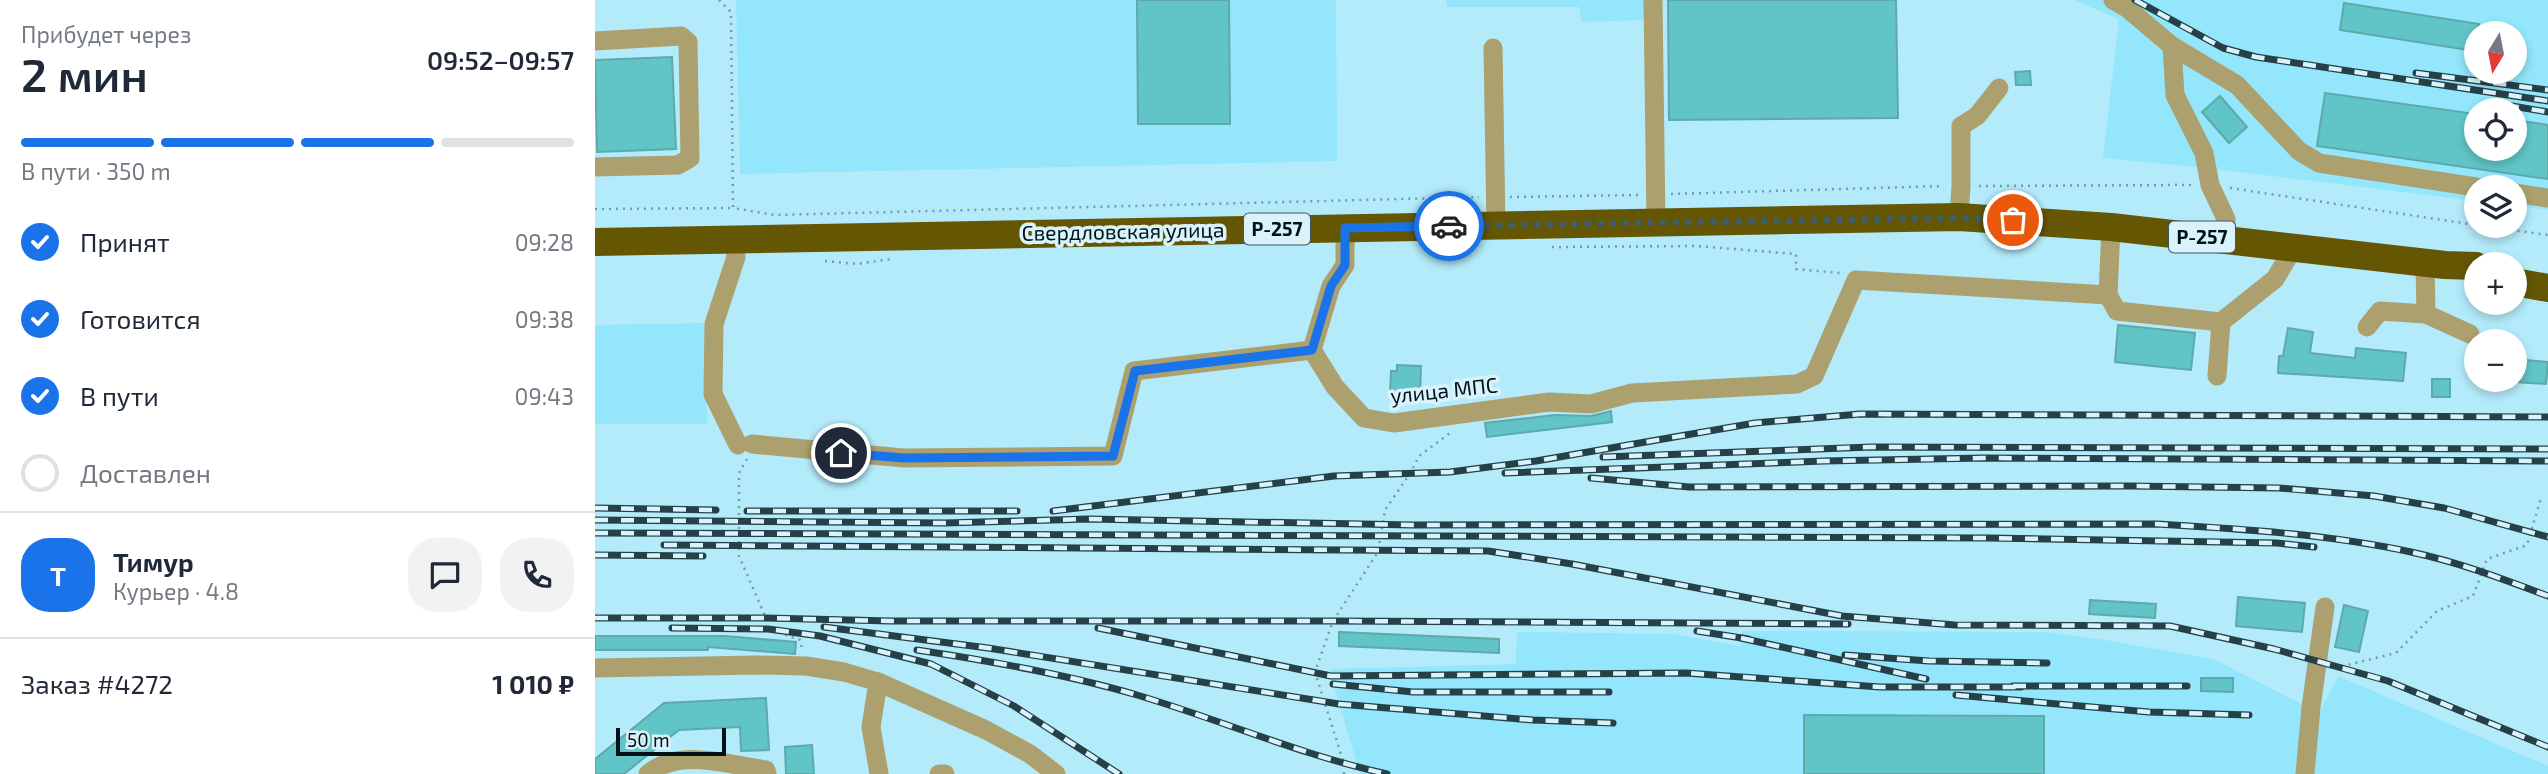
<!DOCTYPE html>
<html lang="ru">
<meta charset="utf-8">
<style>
:root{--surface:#fff;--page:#f2f2f3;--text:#1f2937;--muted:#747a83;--line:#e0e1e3;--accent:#1a73e8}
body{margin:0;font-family:"Exo 2",sans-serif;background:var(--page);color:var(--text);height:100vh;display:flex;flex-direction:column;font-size:26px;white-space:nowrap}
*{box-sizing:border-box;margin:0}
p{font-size:23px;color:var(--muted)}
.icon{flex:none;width:38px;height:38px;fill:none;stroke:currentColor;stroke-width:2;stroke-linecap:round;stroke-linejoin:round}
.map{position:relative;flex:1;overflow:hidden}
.details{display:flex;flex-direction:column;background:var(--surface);width:595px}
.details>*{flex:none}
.needle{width:46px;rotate:190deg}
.buttons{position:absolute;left:1869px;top:21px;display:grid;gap:14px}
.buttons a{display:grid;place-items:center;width:63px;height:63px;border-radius:50%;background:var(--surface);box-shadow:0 4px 10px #0003;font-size:35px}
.scale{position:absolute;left:21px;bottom:18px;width:110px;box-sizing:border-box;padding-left:7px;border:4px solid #001217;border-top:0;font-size:19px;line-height:24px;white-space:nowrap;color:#001217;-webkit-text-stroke:5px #d8f3fb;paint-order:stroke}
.pin{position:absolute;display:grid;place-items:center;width:60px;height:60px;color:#fff;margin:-30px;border:4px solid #fff;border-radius:50%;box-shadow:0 2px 7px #0007}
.courier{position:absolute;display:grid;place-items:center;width:70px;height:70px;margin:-35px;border:5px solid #1a73e8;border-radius:50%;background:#fff;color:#222;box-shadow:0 2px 9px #0007}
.head em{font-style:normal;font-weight:600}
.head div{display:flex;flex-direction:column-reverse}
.head{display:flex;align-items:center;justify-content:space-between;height:119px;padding:0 21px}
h1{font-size:46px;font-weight:600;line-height:52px}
.bar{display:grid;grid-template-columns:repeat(4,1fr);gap:10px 7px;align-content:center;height:84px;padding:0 21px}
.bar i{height:9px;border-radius:5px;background:var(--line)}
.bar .current{background:var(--accent)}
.bar p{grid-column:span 4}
.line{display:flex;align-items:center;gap:18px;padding:0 21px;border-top:2px solid var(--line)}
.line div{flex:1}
.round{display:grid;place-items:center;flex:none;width:74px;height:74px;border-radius:28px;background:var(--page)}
ol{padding:0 21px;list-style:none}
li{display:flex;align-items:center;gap:21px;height:77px}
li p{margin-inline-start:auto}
li .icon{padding:7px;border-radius:50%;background:var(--accent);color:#fff;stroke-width:4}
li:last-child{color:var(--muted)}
li i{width:38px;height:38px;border:4px solid var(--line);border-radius:50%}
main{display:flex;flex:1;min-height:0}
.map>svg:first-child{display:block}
</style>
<main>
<section class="details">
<div class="head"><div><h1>2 мин</h1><p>Прибудет через</p></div><em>09:52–09:57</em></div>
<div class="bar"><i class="current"></i><i class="current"></i><i class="current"></i><i></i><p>В пути · 350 m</p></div>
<ol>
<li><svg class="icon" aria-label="check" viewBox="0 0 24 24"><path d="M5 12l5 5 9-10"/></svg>Принят<p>09:28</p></li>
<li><svg class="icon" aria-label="check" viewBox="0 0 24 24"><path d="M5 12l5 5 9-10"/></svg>Готовится<p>09:38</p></li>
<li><svg class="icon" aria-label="check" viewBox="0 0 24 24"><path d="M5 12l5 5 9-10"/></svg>В пути<p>09:43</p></li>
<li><i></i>Доставлен</li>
</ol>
<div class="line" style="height:126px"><b class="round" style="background:var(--accent);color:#fff">Т</b><div><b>Тимур</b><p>Курьер · 4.8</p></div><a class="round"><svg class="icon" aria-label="chat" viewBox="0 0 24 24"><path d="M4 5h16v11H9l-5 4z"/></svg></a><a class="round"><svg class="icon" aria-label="phone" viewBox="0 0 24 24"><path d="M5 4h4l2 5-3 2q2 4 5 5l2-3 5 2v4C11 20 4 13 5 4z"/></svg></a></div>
<div class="line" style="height:91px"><div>Заказ #4272</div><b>1 010 ₽</b></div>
</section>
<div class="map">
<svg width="1953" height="774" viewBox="0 0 1953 774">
<rect width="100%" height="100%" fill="#b3ebfb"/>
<!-- built -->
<g fill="#93e6fc" fill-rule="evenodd">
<polygon points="141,0 741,0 742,161 145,174"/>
<polygon points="851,0 1050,0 1050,20 986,22 984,7 852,7"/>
<path d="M1479,0H1953V210L1920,206V187H1881V201L1612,168L1508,158L1524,19ZM1881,33H1920V72H1881ZM1881,110H1920V149H1881Z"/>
<polygon points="109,323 112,424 0,424 0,325"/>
<polygon points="1147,631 1448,632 1510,640 1618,659 1711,706 1706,774 765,774 736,676 736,669 921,664 922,632 1079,634 1146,646"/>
<polygon points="1743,676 1953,766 1953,774 1719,774 1724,714"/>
</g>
<!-- building -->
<g fill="#61c5c7" stroke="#5da9ab" stroke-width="2">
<polygon points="542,0 634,0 635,124 543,124"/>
<polygon points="1073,0 1301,0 1303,118 1074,120"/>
<polygon points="1749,3 1884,24 1880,51 1745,30"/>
<polygon points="77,57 81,149 2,152 0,60"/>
<polygon points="1435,71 1436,85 1421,85 1420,72"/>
<polygon points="1730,93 1881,114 1881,149 1920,149 1920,120 1953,125 1953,179 1722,146"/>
<polygon points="1625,96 1652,127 1634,143 1607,112"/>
<polygon points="1523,325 1600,333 1596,370 1520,362"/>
<polygon points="1693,328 1718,332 1715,353 1760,358 1761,348 1811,353 1808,381 1683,373 1684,356 1688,356"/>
<polygon points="1920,359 1953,362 1951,384 1920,382"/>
<polygon points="802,365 826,366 825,394 795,393 796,371 802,371"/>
<rect x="1837" y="379" width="18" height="18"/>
<polygon points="1016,411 1017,422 892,437 890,423 960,415 996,416"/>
<polygon points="1643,597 1710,603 1707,632 1641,626"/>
<polygon points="1495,600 1561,604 1560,618 1494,614"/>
<polygon points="1749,605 1773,611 1764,652 1740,647"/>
<polygon points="744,632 904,639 904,653 744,646"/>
<polygon points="0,636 130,636 201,642 200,654 113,647 113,650 0,650"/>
<polygon points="1606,678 1638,678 1638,692 1606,691"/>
<polygon points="171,698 174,750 146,751 145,727 84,730 29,774 0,774 0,759 69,703"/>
<polygon points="1209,715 1449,716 1449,774 1209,774"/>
<polygon points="217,745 219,774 191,774 190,747"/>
</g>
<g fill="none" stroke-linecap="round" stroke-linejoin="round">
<!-- path -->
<g stroke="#739da9" stroke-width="2.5" stroke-dasharray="2 5" stroke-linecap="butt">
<polyline points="124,0 136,12 138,208 180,215 884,197"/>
<polyline points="1384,186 1597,185"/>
<polyline points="1635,188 1881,225"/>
<polyline points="1076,194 1349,186"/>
<polyline points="915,197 1045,195"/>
<polyline points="0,209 138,208"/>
<polyline points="1888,226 1953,235"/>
<polyline points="957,247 1101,246 1201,254 1201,269 1245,273"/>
<polyline points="230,261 262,264 296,259"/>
<polyline points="152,459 144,473 144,556 171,618 173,629 205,640 207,649"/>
<polyline points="1740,668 1801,653 1842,611 1878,596 1892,559 1932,545 1946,498"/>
<polyline points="749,774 749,764 720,672 738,621 783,552 790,510 816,472 824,456 855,433"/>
</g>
<!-- minor -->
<g stroke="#aba06e" stroke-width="19">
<polyline points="1058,0 1061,224"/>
<polyline points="1518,0 1532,8 1577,46 1642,85 1704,151 1724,163 1881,187"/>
<polyline points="0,41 86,36 93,42 95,158 83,165 0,167"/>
<polyline points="1577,46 1580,95 1609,153 1615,185 1631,219 1631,239"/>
<polyline points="898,48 901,226"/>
<polyline points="1920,193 1953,198"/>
<polyline points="1364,217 1366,186 1366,126 1382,116 1404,88"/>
<polyline points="140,240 141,257 119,324 118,394 143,445"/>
<polyline points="1830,263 1831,314 1875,334"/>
<polyline points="1513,295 1522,311 1626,322"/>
<polyline points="1772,327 1785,311 1831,314"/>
<polyline points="717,350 736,286 750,265 750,227"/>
<polyline points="1622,376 1626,322 1680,279 1699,247"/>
<polyline points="157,444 309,458 518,456 539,371 717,350 740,387 769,418 799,423 954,402 996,404 1037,393 1202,384 1219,376 1261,280 1513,295 1516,227"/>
<polyline points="0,668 162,665 211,666 249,672 283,682 391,730 435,754 461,774"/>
<polyline points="283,682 276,727 284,774"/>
<path d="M53,774C85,747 133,765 171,770L172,774"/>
<polyline points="344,774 350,774"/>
<polyline points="1710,774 1716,707 1730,607"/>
</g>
<!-- highway -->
<g stroke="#655604" stroke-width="28">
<polyline points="0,242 1364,217 1516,227 1850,265 1881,266"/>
<polyline points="1920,282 1953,288"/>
</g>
<defs>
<g id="rail">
<polyline points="1540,0 1628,48 1661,57 1953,101"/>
<polyline points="1821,73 1953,90"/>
<polyline points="1911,105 1953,112"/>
<polyline points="1008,457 1277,447 1953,449"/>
<polyline points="910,473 1229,461 1388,458 1953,461"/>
<polyline points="996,478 1094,487 1534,486 1684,488 1779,496 1849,508 1953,537"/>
<polyline points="0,508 121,510"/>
<polyline points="152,511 422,511"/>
<polyline points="458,511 739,476 855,472 941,461 1160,423 1265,414 1953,417"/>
<path d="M0,520L350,523L494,519L817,525L1562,524C1647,529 1732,534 1816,552C1863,562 1908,579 1953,596"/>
<polyline points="0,533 1394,538 1682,543 1719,547"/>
<polyline points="69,545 893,551 977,564 1247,616 1360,625 1575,626 1679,649 1793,681 1953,747"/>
<polyline points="0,555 108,556"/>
<polyline points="0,618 171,618 296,621 738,621 1253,624"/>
<polyline points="229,627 393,648 744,704 938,720 1018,723"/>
<polyline points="77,628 173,629 225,636 336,664 419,706 524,774"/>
<polyline points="503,628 736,676 1091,673 1285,687 1426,687"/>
<polyline points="1102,631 1153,639"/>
<polyline points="1146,638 1331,679"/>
<path d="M322,650C396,661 470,674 542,695C626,720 706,755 792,774"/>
<polyline points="1250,655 1334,661 1452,663"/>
<polyline points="738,684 818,692 1014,692"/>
<polyline points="1418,686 1592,686"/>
<polyline points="1361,695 1554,712 1654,715"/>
</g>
</defs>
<!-- rail casing -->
<use href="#rail" stroke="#264047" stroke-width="7"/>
<!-- rail -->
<use href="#rail" stroke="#d8f3fb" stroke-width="4.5" stroke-dasharray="13" stroke-linecap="butt"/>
</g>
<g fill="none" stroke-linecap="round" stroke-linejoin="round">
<!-- done -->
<polyline stroke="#3f5e67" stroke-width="7" stroke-dasharray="0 12.6" points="854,226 1364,218 1418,220"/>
<!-- route -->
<polyline stroke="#1a73e8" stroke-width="9" points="246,453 309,458 518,456 540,371 717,350 736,286 750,265 750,228 854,226"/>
</g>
<g text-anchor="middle" stroke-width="7" stroke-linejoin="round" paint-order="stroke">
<!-- shield labels -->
<g fill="#d8f3fb" stroke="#41565b" stroke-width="2">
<rect x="649" y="213.5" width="66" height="31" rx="5"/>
<rect x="1574" y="221.5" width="66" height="31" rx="5"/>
</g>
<g font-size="19" font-weight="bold" fill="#001217">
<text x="682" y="236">Р-257</text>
<text x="1607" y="244">Р-257</text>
</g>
<!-- street labels -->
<g font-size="21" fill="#001217" stroke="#d8f3fb">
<text transform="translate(528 232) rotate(-1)" y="7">Свердловская улица</text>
<text transform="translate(849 391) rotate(-6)" y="7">улица МПС</text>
</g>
</g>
</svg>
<div class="buttons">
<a><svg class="needle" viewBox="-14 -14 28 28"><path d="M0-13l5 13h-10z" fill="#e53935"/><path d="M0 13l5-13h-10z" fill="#747a83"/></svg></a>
<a><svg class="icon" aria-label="locate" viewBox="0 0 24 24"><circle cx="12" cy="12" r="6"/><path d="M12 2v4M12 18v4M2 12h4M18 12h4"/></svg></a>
<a><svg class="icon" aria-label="layers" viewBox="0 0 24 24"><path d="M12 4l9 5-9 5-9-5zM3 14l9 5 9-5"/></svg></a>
<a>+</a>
<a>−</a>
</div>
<div class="scale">50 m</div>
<div class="pin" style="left:1418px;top:220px;background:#ea580c"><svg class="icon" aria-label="bag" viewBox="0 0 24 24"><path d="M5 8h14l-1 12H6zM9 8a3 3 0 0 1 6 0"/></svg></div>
<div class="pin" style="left:246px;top:453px;background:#1f2937"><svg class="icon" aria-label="home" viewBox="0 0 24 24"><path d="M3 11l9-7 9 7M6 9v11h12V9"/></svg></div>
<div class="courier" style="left:854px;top:226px"><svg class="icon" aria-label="car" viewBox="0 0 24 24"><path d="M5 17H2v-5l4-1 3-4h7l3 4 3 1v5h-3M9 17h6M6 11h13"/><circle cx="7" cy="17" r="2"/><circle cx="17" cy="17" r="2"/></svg></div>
</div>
</main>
